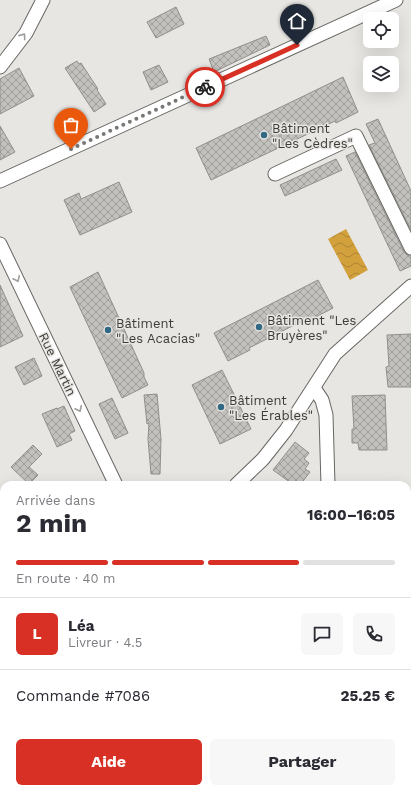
<!DOCTYPE html>
<html lang="fr">
<meta charset="utf-8">
<style>
:root{--surface:#fff;--page:#f7f7f7;--text:#2b2b33;--muted:#7c7c81;--line:#e1e1e2;--accent:#d93025}
body{margin:0;font-family:"Work Sans",sans-serif;background:var(--page);color:var(--text);height:100vh;display:flex;flex-direction:column;font-size:15px;white-space:nowrap}
*{box-sizing:border-box;margin:0}
p{font-size:13px;color:var(--muted)}
.icon{flex:none;width:22px;height:22px;fill:none;stroke:currentColor;stroke-width:2;stroke-linecap:round;stroke-linejoin:round}
.map{position:relative;flex:1;overflow:hidden}
.sheet{position:absolute;left:0px;top:481px;width:411px;height:312px;display:flex;flex-direction:column;background:var(--surface);border-radius:12px 12px 0 0;box-shadow:0 4px 16px #0002}
.sheet>*{flex:none}
.controls{position:absolute;left:363px;top:12px;display:grid;gap:8px}
.controls a{display:grid;place-items:center;width:36px;height:36px;border-radius:6px;background:var(--surface);box-shadow:0 4px 16px #0002;font-size:20px}
.pin{position:absolute;display:grid;place-items:center;width:34px;height:34px;color:#fff;margin:-41px -17px;border-radius:50% 50% 50% 0;rotate:-45deg;box-shadow:0 0 4px #0007}
.pin .icon{rotate:45deg}
.courier{position:absolute;display:grid;place-items:center;width:40px;height:40px;margin:-20px;border:3px solid #d93025;border-radius:50%;background:#fff;color:#222;box-shadow:0 1px 5px #0007}
.overview em{font-style:normal;font-weight:700}
.overview div{display:flex;flex-direction:column-reverse}
.overview{display:flex;align-items:center;justify-content:space-between;height:68px;padding:0 16px}
h1{font-size:26px;font-weight:700;line-height:30px}
.bar{display:grid;grid-template-columns:repeat(4,1fr);gap:6px 4px;align-content:center;height:48px;padding:0 16px}
.bar i{height:5px;border-radius:3px;background:var(--line)}
.bar .current{background:var(--accent)}
.bar p{grid-column:span 4}
.line{display:flex;align-items:center;gap:10px;padding:0 16px;border-top:1px solid var(--line)}
.line div{flex:1}
.round{display:grid;place-items:center;flex:none;width:42px;height:42px;border-radius:6px;background:var(--page)}
.primary-button{display:flex;gap:8px;margin-top:auto;padding:8px 16px}
.primary-button a{flex:1;height:46px;border-radius:6px;background:var(--accent);color:#fff;font-size:16px;font-weight:700;line-height:46px;text-align:center}
.primary-button a+a{background:var(--page);color:var(--text)}
.map>svg:first-child{display:block}
</style>
<div class="map">
<svg width="411" height="793" viewBox="0 0 411 793">
<defs>
<pattern id="water-waves" width="16" height="10" patternUnits="userSpaceOnUse"><rect width="16" height="10" fill="#d3a13c"/><path d="M0 5q4-4 8 0t8 0" fill="none" stroke="#ac8433"/></pattern>
<pattern id="building-cross-hatch" width="8" height="8" patternUnits="userSpaceOnUse"><rect width="8" height="8" fill="#c3c1bd"/><path d="M0 0l8 8M0 8l8-8" fill="none" stroke="#a09e9b"/></pattern>
</defs>
<rect width="100%" height="100%" fill="#e8e6e2"/>
<!-- water -->
<polygon fill="url(#water-waves)" points="346,229 368,270 350,280 328,239"/>
<!-- building -->
<g fill="url(#building-cross-hatch)" stroke="#918f8c">
<polygon points="176,7 184,24 156,38 147,22"/>
<polygon points="266,36 270,45 214,72 209,59"/>
<polygon points="77,61 79,64 81,63 98,89 97,90 106,104 94,112 65,68"/>
<polygon points="159,65 168,82 151,90 143,72"/>
<polygon points="19,68 34,96 0,114 0,79"/>
<polygon points="343,77 358,112 336,123 335,121 211,180 196,148"/>
<polygon points="378,119 411,191 411,230 369,145 375,143 366,124"/>
<polygon points="0,126 15,152 0,160"/>
<polygon points="355,152 404,252 407,255 411,256 411,266 400,271 346,156"/>
<polygon points="336,159 342,170 285,196 280,185"/>
<polygon points="119,182 132,212 80,235 64,200 79,193 81,199"/>
<polygon points="98,272 144,373 144,377 148,385 122,398 70,287"/>
<polygon points="318,280 333,308 310,320 308,318 249,348 250,350 228,361 214,333"/>
<polygon points="0,285 23,336 0,347"/>
<polygon points="411,334 411,387 388,387 386,367 389,366 387,335"/>
<polygon points="34,358 42,376 24,385 15,367"/>
<polygon points="222,370 251,429 220,444 192,385"/>
<polygon points="157,394 161,439 160,474 151,474 148,439 149,423 147,424 144,395"/>
<polygon points="385,395 387,450 359,450 358,443 352,443 352,429 354,429 352,396"/>
<polygon points="112,398 128,433 115,439 99,404"/>
<polygon points="64,406 75,431 69,434 72,440 57,447 42,414 57,408 57,409"/>
<polygon points="295,442 309,453 304,459 309,463 305,469 310,472 300,485 294,485 273,470"/>
<polygon points="33,445 42,454 29,467 38,475 29,484 11,467"/>
</g>
<g fill="none" stroke-linecap="round" stroke-linejoin="round">
<defs>
<g id="minor">
<polyline points="0,67 26,33 43,0"/>
<polyline points="275,174 356,136 411,248"/>
<polyline points="0,181 396,0"/>
<polyline points="0,244 116,485"/>
<polyline points="314,388 322,400 326,415 328,485"/>
<polyline points="236,485 263,459 286,430 335,354 411,286"/>
<polyline points="0,602 4,606"/>
<polyline points="196,789 196,793"/>
<polyline points="337,789 337,793"/>
<polyline points="78,793 80,789"/>
</g>
</defs>
<!-- minor casing -->
<use href="#minor" stroke="#686663" stroke-width="15"/>
<!-- minor -->
<use href="#minor" stroke="#fff" stroke-width="13"/>
</g>
<!-- one-way arrows -->
<defs><path id="oneway-chevron" d="M-2-3.5L2.5 0L-2 3.5" fill="none" stroke-width="1.6" stroke-linecap="round" stroke-linejoin="round"/></defs>
<g stroke="#9e9e9c">
<use href="#oneway-chevron" transform="translate(23 36) rotate(-55)"/>
<use href="#oneway-chevron" transform="translate(17 279) rotate(64)"/>
<use href="#oneway-chevron" transform="translate(79 409) rotate(64)"/>
</g>
<g fill="none" stroke-linecap="round" stroke-linejoin="round">
<!-- done -->
<polyline stroke="#787875" stroke-width="4" stroke-dasharray="0 7.2" points="71,149 205,87"/>
<!-- route -->
<polyline stroke="#d93025" stroke-width="5" points="205,87 297,45"/>
</g>
<!-- markers -->
<g fill="#316883" stroke="#e8e6e2" stroke-width="1.5">
<circle cx="264" cy="135" r="4"/>
<circle cx="259" cy="327" r="4"/>
<circle cx="108" cy="330" r="4"/>
<circle cx="221" cy="407" r="4"/>
</g>
<g text-anchor="middle" stroke-width="3" stroke-linejoin="round" paint-order="stroke">
<!-- poi labels -->
<g font-size="13" fill="#3c3c3a" stroke="#e8e6e2" text-anchor="start">
<text x="272" y="133">Bâtiment<tspan x="272" dy="15">"Les Cèdres"</tspan></text>
<text x="267" y="325">Bâtiment "Les<tspan x="267" dy="15">Bruyères"</tspan></text>
<text x="116" y="328">Bâtiment<tspan x="116" dy="15">"Les Acacias"</tspan></text>
<text x="229" y="405">Bâtiment<tspan x="229" dy="15">"Les Érables"</tspan></text>
</g>
<!-- street labels -->
<g font-size="13" fill="#3c3c3a" stroke="#e8e6e2">
<text transform="translate(58 364) rotate(64)" y="5">Rue Martin</text>
</g>
</g>
</svg>
<div class="controls">
<a><svg class="icon" aria-label="locate" viewBox="0 0 24 24"><circle cx="12" cy="12" r="6"/><path d="M12 2v4M12 18v4M2 12h4M18 12h4"/></svg></a>
<a><svg class="icon" aria-label="layers" viewBox="0 0 24 24"><path d="M12 4l9 5-9 5-9-5zM3 14l9 5 9-5"/></svg></a>
</div>
<div class="pin" style="left:71px;top:149px;background:#ea580c"><svg class="icon" aria-label="bag" viewBox="0 0 24 24"><path d="M5 8h14l-1 12H6zM9 8a3 3 0 0 1 6 0"/></svg></div>
<div class="pin" style="left:297px;top:45px;background:#1f2937"><svg class="icon" aria-label="home" viewBox="0 0 24 24"><path d="M3 11l9-7 9 7M6 9v11h12V9"/></svg></div>
<div class="courier" style="left:205px;top:87px"><svg class="icon" aria-label="bike" viewBox="0 0 24 24"><circle cx="6" cy="16" r="4"/><circle cx="18" cy="16" r="4"/><path d="M6 16l4-8h5l3 8M10 8l3 8H6M13 5h3"/></svg></div>
<section class="sheet">
<div class="overview"><div><h1>2 min</h1><p>Arrivée dans</p></div><em>16:00–16:05</em></div>
<div class="bar"><i class="current"></i><i class="current"></i><i class="current"></i><i></i><p>En route · 40 m</p></div>
<div class="line" style="height:72px"><b class="round" style="background:var(--accent);color:#fff">L</b><div><b>Léa</b><p>Livreur · 4.5</p></div><a class="round"><svg class="icon" aria-label="chat" viewBox="0 0 24 24"><path d="M4 5h16v11H9l-5 4z"/></svg></a><a class="round"><svg class="icon" aria-label="phone" viewBox="0 0 24 24"><path d="M5 4h4l2 5-3 2q2 4 5 5l2-3 5 2v4C11 20 4 13 5 4z"/></svg></a></div>
<div class="line" style="height:52px"><div>Commande #7086</div><b>25.25 €</b></div>
<div class="primary-button"><a>Aide</a><a>Partager</a></div>
</section>
</div>
